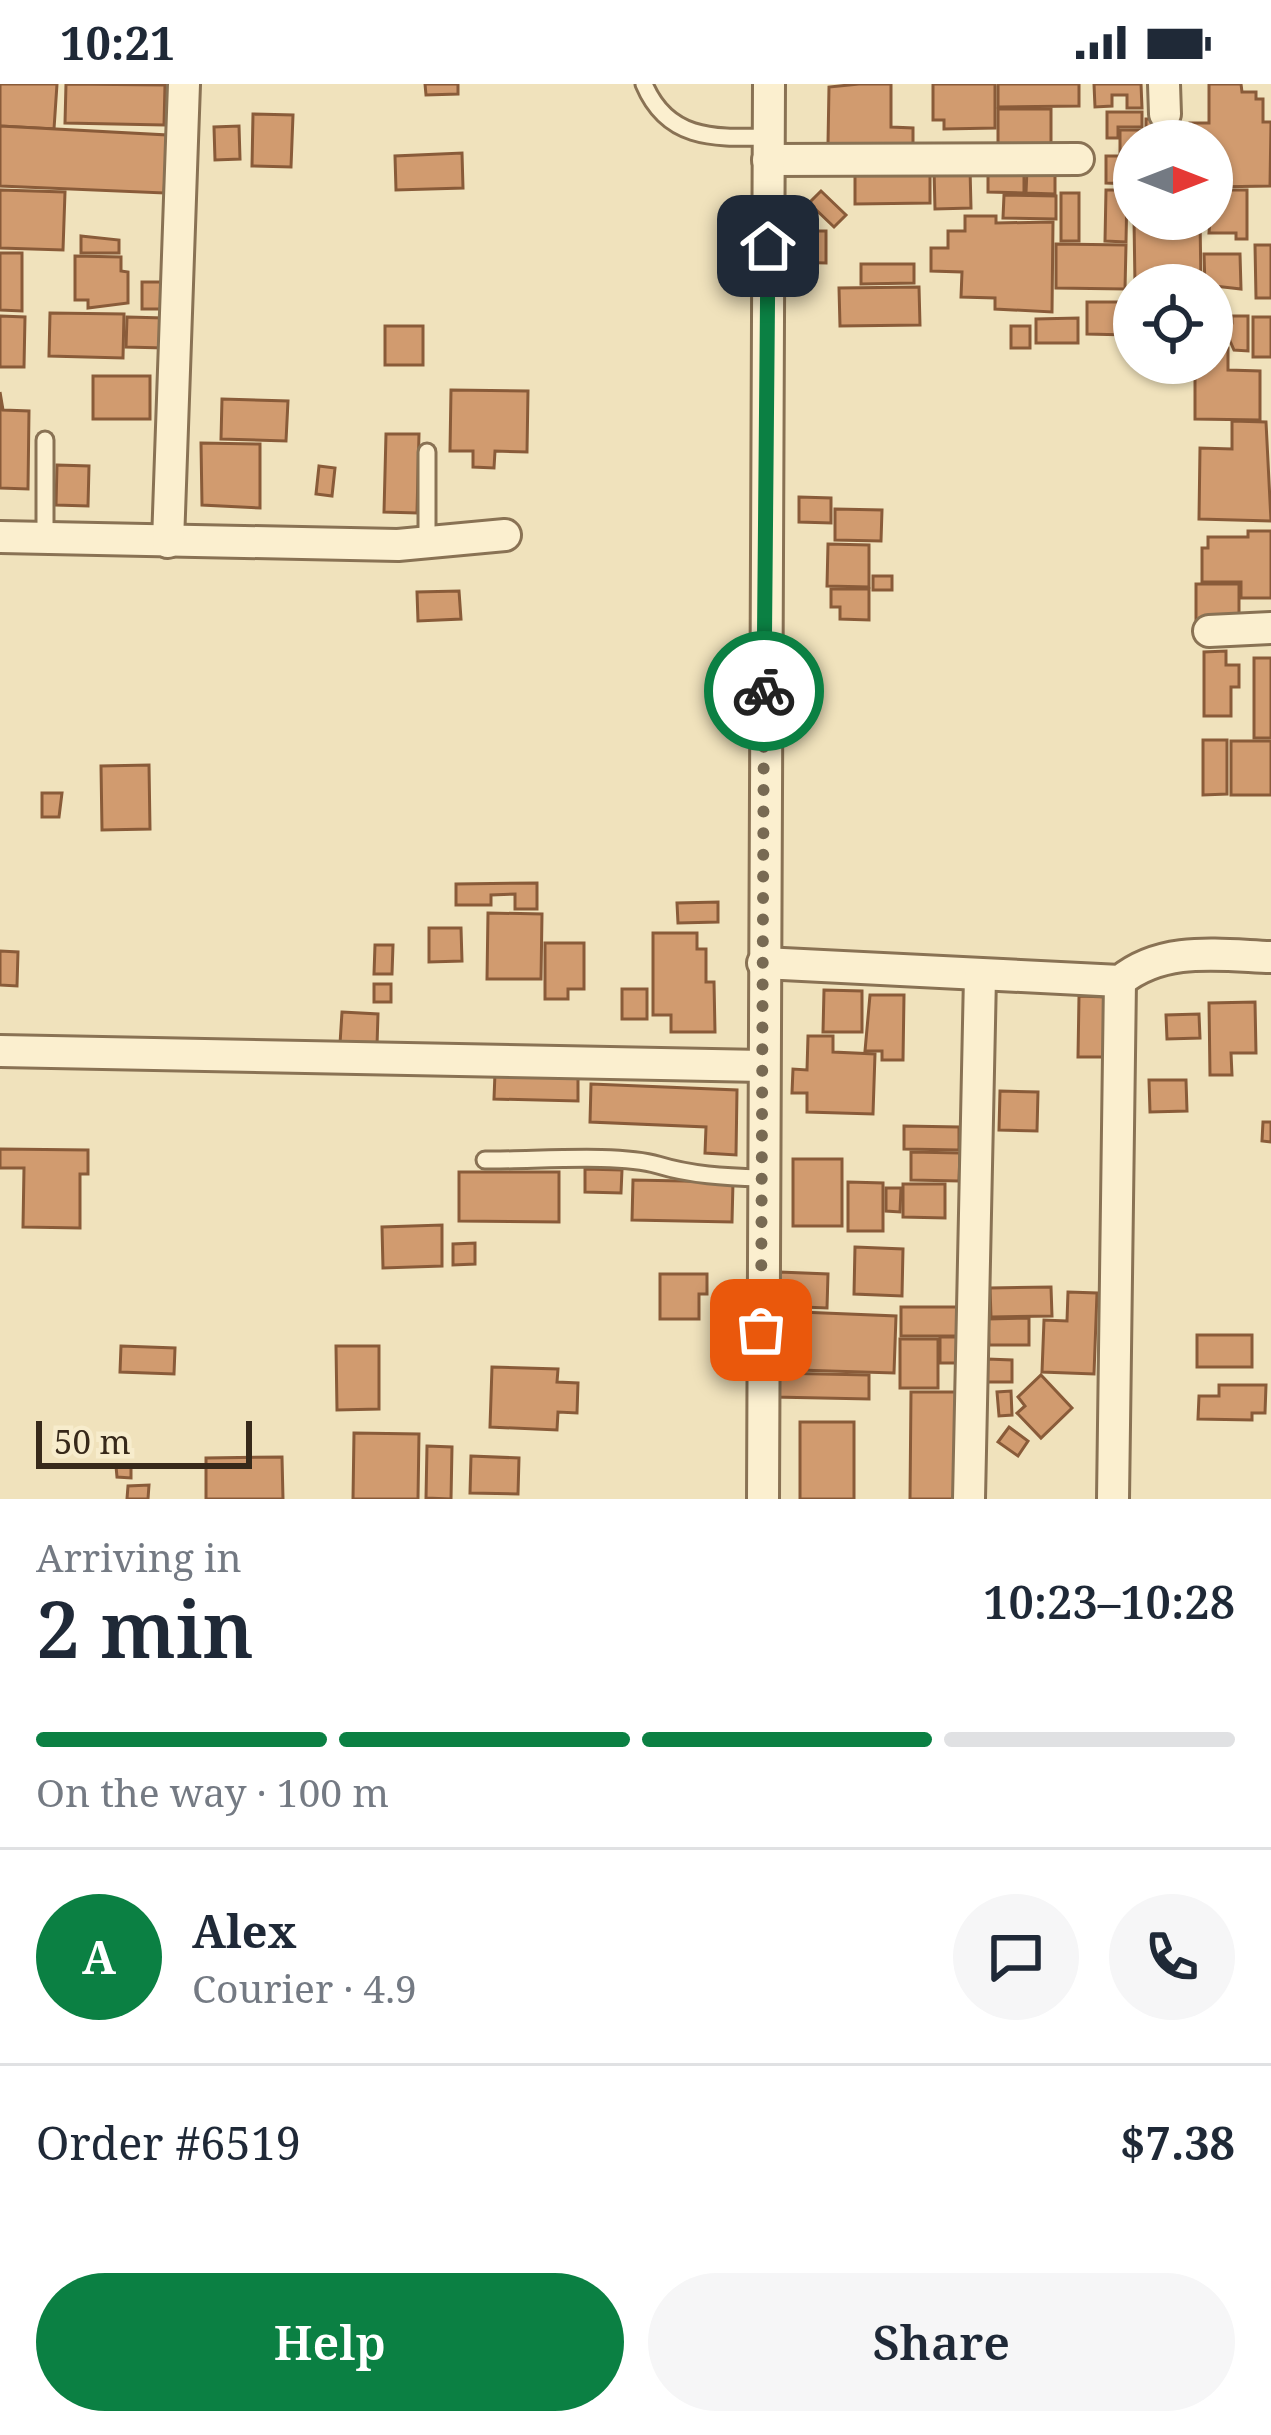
<!DOCTYPE html>
<meta charset="utf-8">
<style>
:root{--surface:#fff;--page:#f6f6f7;--text:#1f2937;--muted:#747a83;--line:#e0e1e3;--accent:#0b8043}
body{margin:0;font-family:"Noto Serif",serif;background:var(--page);color:var(--text);height:100vh;display:flex;flex-direction:column;font-size:45px;white-space:nowrap}
*{box-sizing:border-box;margin:0}
p{font-size:39px;color:var(--muted)}
.icon{flex:none;width:66px;height:66px;fill:none;stroke:currentColor;stroke-width:2;stroke-linecap:round;stroke-linejoin:round}
.map{position:relative;height:1415px;overflow:hidden}
.drawer{display:flex;flex-direction:column;background:var(--surface);flex:1}
.drawer>*{flex:none}
.needle{width:78px;rotate:90deg}
.tools{position:absolute;left:1113px;top:36px;display:grid;gap:24px}
.tools a{display:grid;place-items:center;width:120px;height:120px;border-radius:50%;background:var(--surface);box-shadow:0 3px 9px #0004;font-size:60px}
.scale{position:absolute;left:36px;bottom:30px;width:216px;box-sizing:border-box;padding-left:12px;border:6px solid #37291a;border-top:0;font-size:33px;line-height:42px;white-space:nowrap;color:#37291a;-webkit-text-stroke:9px #f7eccc;paint-order:stroke}
.pin{position:absolute;display:grid;place-items:center;width:102px;height:102px;color:#fff;margin:-51px;border-radius:24px;box-shadow:0 6px 18px #0006}
.courier{position:absolute;display:grid;place-items:center;width:120px;height:120px;margin:-60px;border:9px solid #0b8043;border-radius:50%;background:#fff;color:#222;box-shadow:0 3px 15px #0007}
.overview em{font-style:normal;font-weight:600}
.overview div{display:flex;flex-direction:column-reverse}
.overview{display:flex;align-items:center;justify-content:space-between;height:204px;padding:0 36px}
h1{font-size:78px;font-weight:600;line-height:90px}
.bar{display:grid;grid-template-columns:repeat(4,1fr);gap:18px 12px;align-content:center;height:144px;padding:0 36px}
.bar i{height:15px;border-radius:9px;background:var(--line)}
.bar .selected{background:var(--accent)}
.bar p{grid-column:span 4}
.line{display:flex;align-items:center;gap:30px;padding:0 36px;border-top:3px solid var(--line)}
.line div{flex:1}
.round{display:grid;place-items:center;flex:none;width:126px;height:126px;border-radius:63px;background:var(--page)}
.button{display:flex;gap:24px;margin-top:auto;padding:24px 36px}
.button a{flex:1;height:138px;border-radius:72px;background:var(--accent);color:#fff;font-size:48px;font-weight:600;line-height:138px;text-align:center}
.button a+a{background:var(--page);color:var(--text)}
.status{display:flex;justify-content:space-between;align-items:center;height:84px;padding:0 60px;background:var(--surface);direction:ltr}
.status svg{height:33px;fill:currentColor}
.map>svg:first-child{display:block}
</style>
<div class="status"><b>10:21</b><svg viewBox="0 0 49 12"><path d="M0 12V9h3v3zM5 12V6h3v6zM10 12V3h3v9zM15 12V0h3v12zM26 1h20v11H26zM47 4h2v5h-2z"/></svg></div>
<div class="map">
<svg width="1271" height="1415" viewBox="0 0 1271 1415">
<rect width="100%" height="100%" fill="#f0e2bc"/>
<!-- building -->
<g fill="#d19b6f" stroke="#895b39" stroke-width="3">
<polygon points="0,0 57,0 54,45 0,42"/>
<polygon points="66,0 165,1 164,41 65,39"/>
<polygon points="425,0 458,0 458,10 426,11"/>
<polygon points="859,0 891,0 891,43 913,44 913,61 828,60 829,3"/>
<polygon points="933,0 995,0 995,44 944,45 944,36 933,36"/>
<polygon points="998,0 1079,0 1079,22 998,23"/>
<polygon points="1094,0 1141,0 1142,24 1127,24 1127,11 1112,11 1112,22 1095,23"/>
<polygon points="1209,0 1241,0 1242,8 1256,8 1256,15 1263,15 1263,38 1271,38 1270,102 1212,103 1212,57 1191,57 1190,39 1209,39"/>
<rect x="998" y="25" width="53" height="37"/>
<polygon points="1107,28 1142,28 1142,43 1118,43 1118,54 1107,54"/>
<polygon points="253,30 293,31 291,83 252,82"/>
<polygon points="1146,35 1167,35 1167,57 1134,57 1134,100 1106,99 1106,72 1120,72 1120,46 1146,46"/>
<polygon points="0,42 167,51 164,109 0,102"/>
<polygon points="239,42 240,75 215,76 214,43"/>
<polygon points="462,69 463,104 396,106 395,72"/>
<polygon points="970,84 971,124 935,125 934,85"/>
<polygon points="1027,85 1055,86 1055,110 1026,109"/>
<polygon points="930,88 930,119 855,120 855,89"/>
<polygon points="988,91 1024,91 1024,109 988,108"/>
<polygon points="0,106 65,108 63,166 0,164"/>
<polygon points="1106,106 1127,106 1126,158 1105,157"/>
<polygon points="1212,106 1247,106 1247,155 1236,155 1236,149 1209,149"/>
<polygon points="821,107 846,131 834,143 809,119"/>
<rect x="1061" y="109" width="18" height="48"/>
<polygon points="1004,111 1056,112 1056,135 1003,134"/>
<polygon points="965,132 996,132 996,139 1053,138 1052,228 995,225 995,214 961,213 962,188 931,187 931,164 948,164 948,147 965,147"/>
<polygon points="1134,135 1200,135 1201,201 1135,201"/>
<polygon points="783,138 803,138 803,147 826,147 826,179 783,178"/>
<polygon points="81,152 119,156 119,169 81,169"/>
<polygon points="1056,160 1126,161 1125,205 1056,204"/>
<polygon points="1255,161 1271,161 1271,214 1256,214"/>
<polygon points="0,169 22,169 22,227 0,226"/>
<polygon points="1204,170 1240,170 1241,205 1205,201"/>
<polygon points="75,172 121,173 121,187 128,188 128,219 88,224 88,216 75,216"/>
<polygon points="861,180 914,180 914,199 861,200"/>
<polygon points="142,198 169,198 168,225 142,225"/>
<polygon points="919,203 920,241 840,242 839,204"/>
<polygon points="1087,218 1128,218 1128,251 1087,250"/>
<polygon points="50,229 124,230 123,274 49,272"/>
<polygon points="0,232 25,233 24,283 0,283"/>
<polygon points="1232,232 1248,232 1248,267 1234,266 1230,257 1213,257 1214,239 1232,239"/>
<polygon points="127,233 164,234 164,264 126,263"/>
<rect x="1253" y="233" width="18" height="40"/>
<polygon points="1078,234 1078,259 1036,259 1036,235"/>
<rect x="385" y="242" width="38" height="39"/>
<rect x="1011" y="242" width="19" height="22"/>
<polygon points="1212,264 1228,264 1228,286 1260,287 1260,336 1195,335 1195,279 1212,279"/>
<rect x="93" y="292" width="57" height="43"/>
<polygon points="451,306 528,307 527,368 495,367 494,384 473,383 473,367 450,367"/>
<polygon points="0,308 3,326 29,327 28,405 0,404"/>
<polygon points="222,315 288,317 286,357 221,355"/>
<polygon points="1232,337 1266,338 1271,437 1199,435 1200,364 1232,365"/>
<polygon points="386,350 419,350 417,429 384,428"/>
<polygon points="201,359 260,360 260,424 202,421"/>
<polygon points="57,381 89,382 88,422 56,421"/>
<polygon points="319,382 335,384 332,412 316,410"/>
<polygon points="799,413 831,414 831,439 799,438"/>
<polygon points="835,425 882,426 881,457 835,456"/>
<polygon points="1248,447 1271,447 1271,514 1241,514 1241,498 1202,498 1202,464 1208,464 1208,453 1248,453"/>
<polygon points="828,460 869,461 869,503 827,502"/>
<rect x="873" y="492" width="19" height="14"/>
<rect x="1196" y="500" width="43" height="36"/>
<polygon points="831,505 869,505 869,536 840,535 840,523 831,523"/>
<polygon points="459,507 461,535 418,537 417,508"/>
<polygon points="1226,567 1226,581 1239,581 1239,603 1231,603 1231,632 1204,632 1204,568"/>
<rect x="1254" y="574" width="17" height="80"/>
<polygon points="1203,656 1227,656 1227,710 1203,711"/>
<rect x="1231" y="657" width="40" height="54"/>
<polygon points="149,681 150,745 102,746 101,682"/>
<polygon points="42,709 62,709 59,733 42,733"/>
<polygon points="537,799 537,825 515,825 515,810 491,811 491,821 456,821 456,800"/>
<polygon points="718,818 718,838 678,839 677,819"/>
<polygon points="488,829 542,830 541,895 487,895"/>
<polygon points="429,844 461,844 462,877 429,878"/>
<polygon points="653,849 697,849 697,865 706,865 706,898 714,898 715,948 671,948 671,931 653,931"/>
<polygon points="545,859 584,859 584,905 568,905 568,915 545,915"/>
<polygon points="375,861 393,861 392,890 374,890"/>
<polygon points="0,867 18,868 17,902 0,901"/>
<rect x="374" y="900" width="17" height="18"/>
<rect x="622" y="905" width="25" height="30"/>
<polygon points="824,906 862,907 862,948 823,948"/>
<polygon points="870,911 904,911 903,976 882,976 882,967 865,967"/>
<polygon points="1079,912 1107,913 1106,973 1078,973"/>
<polygon points="1255,918 1256,969 1231,969 1232,991 1210,991 1209,919"/>
<polygon points="342,928 378,930 377,962 340,960"/>
<polygon points="1199,930 1200,954 1167,955 1166,931"/>
<polygon points="808,952 833,952 833,968 875,970 873,1030 807,1028 807,1009 792,1009 793,985 807,986"/>
<polygon points="495,989 578,991 578,1017 494,1015"/>
<polygon points="1149,996 1186,996 1187,1027 1150,1028"/>
<polygon points="591,1000 737,1006 736,1071 705,1069 706,1043 590,1038"/>
<polygon points="1000,1007 1038,1008 1037,1047 999,1046"/>
<polygon points="1263,1038 1271,1038 1271,1058 1262,1057"/>
<polygon points="904,1042 959,1043 959,1066 904,1065"/>
<polygon points="0,1065 88,1066 88,1090 80,1090 80,1144 23,1143 24,1084 0,1084"/>
<polygon points="911,1068 960,1069 959,1097 911,1096"/>
<rect x="793" y="1075" width="49" height="67"/>
<polygon points="585,1085 622,1086 621,1109 585,1108"/>
<polygon points="459,1088 559,1088 559,1138 459,1137"/>
<polygon points="633,1096 733,1098 732,1138 632,1136"/>
<polygon points="848,1098 883,1099 883,1147 848,1147"/>
<polygon points="903,1100 945,1100 945,1134 903,1133"/>
<polygon points="886,1104 901,1104 900,1128 886,1127"/>
<polygon points="442,1141 442,1182 383,1184 382,1143"/>
<polygon points="475,1159 475,1180 453,1181 453,1160"/>
<polygon points="855,1163 903,1165 902,1212 854,1210"/>
<polygon points="779,1188 828,1190 827,1224 778,1222"/>
<polygon points="660,1190 707,1190 707,1210 699,1210 699,1235 660,1235"/>
<polygon points="1051,1203 1052,1232 991,1233 990,1204"/>
<polygon points="1068,1208 1097,1209 1094,1290 1042,1288 1044,1236 1067,1237"/>
<rect x="901" y="1223" width="56" height="29"/>
<polygon points="800,1228 896,1232 894,1289 798,1286"/>
<polygon points="1029,1234 1029,1261 989,1261 988,1235"/>
<rect x="1197" y="1251" width="55" height="32"/>
<rect x="940" y="1253" width="17" height="26"/>
<rect x="900" y="1255" width="38" height="49"/>
<polygon points="121,1262 175,1264 174,1290 120,1288"/>
<polygon points="336,1262 379,1262 379,1325 337,1326"/>
<polygon points="987,1275 1012,1276 1012,1298 987,1298"/>
<polygon points="492,1283 558,1285 557,1298 578,1299 577,1329 558,1328 557,1346 490,1343"/>
<polygon points="774,1289 869,1291 869,1315 774,1313"/>
<polygon points="1041,1291 1072,1324 1041,1354 1017,1329 1025,1322 1018,1313"/>
<polygon points="1219,1301 1266,1301 1265,1329 1252,1329 1252,1336 1198,1335 1199,1312 1219,1312"/>
<polygon points="1011,1307 1012,1331 999,1332 997,1308"/>
<polygon points="911,1308 956,1308 954,1415 910,1415"/>
<rect x="800" y="1338" width="54" height="77"/>
<polygon points="1009,1343 1028,1357 1018,1372 998,1358"/>
<polygon points="354,1349 419,1350 418,1415 353,1415"/>
<polygon points="427,1362 452,1363 451,1415 426,1414"/>
<polygon points="471,1372 519,1374 518,1410 470,1409"/>
<polygon points="282,1373 283,1415 206,1415 206,1374"/>
<polygon points="116,1382 131,1383 131,1394 117,1393"/>
<polygon points="149,1401 148,1415 127,1415 128,1402"/>
</g>
<g fill="none" stroke-linecap="round" stroke-linejoin="round">
<defs>
<g id="service">
<path d="M644,0C668,57 715,54 769,53"/>
<polyline points="45,356 45,455"/>
<polyline points="427,368 427,458"/>
<path d="M485,1076C530,1077 617,1069 658,1081C691,1091 724,1093 761,1094"/>
</g>
<g id="minor">
<polyline points="1164,0 1165,30"/>
<polyline points="768,76 1078,75"/>
<polyline points="0,453 398,461 505,451"/>
<polyline points="168,458 184,0"/>
<polyline points="1209,547 1271,544"/>
<path d="M763,879L1120,897C1163,862 1218,871 1271,873"/>
<polyline points="0,967 763,982"/>
<polyline points="763,1415 769,0"/>
<polyline points="969,1415 980,892"/>
<polyline points="1113,1415 1120,897"/>
</g>
</defs>
<!-- service casing -->
<use href="#service" stroke="#897254" stroke-width="21"/>
<!-- minor casing -->
<use href="#minor" stroke="#897254" stroke-width="36"/>
<!-- service -->
<use href="#service" stroke="#fbefcf" stroke-width="15"/>
<!-- minor -->
<use href="#minor" stroke="#fbefcf" stroke-width="30"/>
</g>
<g fill="none" stroke-linecap="round" stroke-linejoin="round">
<!-- done -->
<polyline stroke="#786a53" stroke-width="12" stroke-dasharray="0 21.6" points="761,1246 764,607"/>
<!-- route -->
<polyline stroke="#0b8043" stroke-width="15" points="764,607 768,162"/>
</g>
</svg>
<div class="tools">
<a><svg class="needle" viewBox="-14 -14 28 28"><path d="M0-13l5 13h-10z" fill="#e53935"/><path d="M0 13l5-13h-10z" fill="#747a83"/></svg></a>
<a><svg class="icon" aria-label="locate" viewBox="0 0 24 24"><circle cx="12" cy="12" r="6"/><path d="M12 2v4M12 18v4M2 12h4M18 12h4"/></svg></a>
</div>
<div class="scale">50 m</div>
<div class="pin" style="left:761px;top:1246px;background:#ea580c"><svg class="icon" aria-label="bag" viewBox="0 0 24 24"><path d="M5 8h14l-1 12H6zM9 8a3 3 0 0 1 6 0"/></svg></div>
<div class="pin" style="left:768px;top:162px;background:#1f2937"><svg class="icon" aria-label="home" viewBox="0 0 24 24"><path d="M3 11l9-7 9 7M6 9v11h12V9"/></svg></div>
<div class="courier" style="left:764px;top:607px"><svg class="icon" aria-label="bike" viewBox="0 0 24 24"><circle cx="6" cy="16" r="4"/><circle cx="18" cy="16" r="4"/><path d="M6 16l4-8h5l3 8M10 8l3 8H6M13 5h3"/></svg></div>
</div>
<section class="drawer">
<div class="overview"><div><h1>2 min</h1><p>Arriving in</p></div><em>10:23–10:28</em></div>
<div class="bar"><i class="selected"></i><i class="selected"></i><i class="selected"></i><i></i><p>On the way · 100 m</p></div>
<div class="line" style="height:216px"><b class="round" style="background:var(--accent);color:#fff">A</b><div><b>Alex</b><p>Courier · 4.9</p></div><a class="round"><svg class="icon" aria-label="chat" viewBox="0 0 24 24"><path d="M4 5h16v11H9l-5 4z"/></svg></a><a class="round"><svg class="icon" aria-label="phone" viewBox="0 0 24 24"><path d="M5 4h4l2 5-3 2q2 4 5 5l2-3 5 2v4C11 20 4 13 5 4z"/></svg></a></div>
<div class="line" style="height:156px"><div>Order #6519</div><b>$7.38</b></div>
<div class="button"><a>Help</a><a>Share</a></div>
</section>
